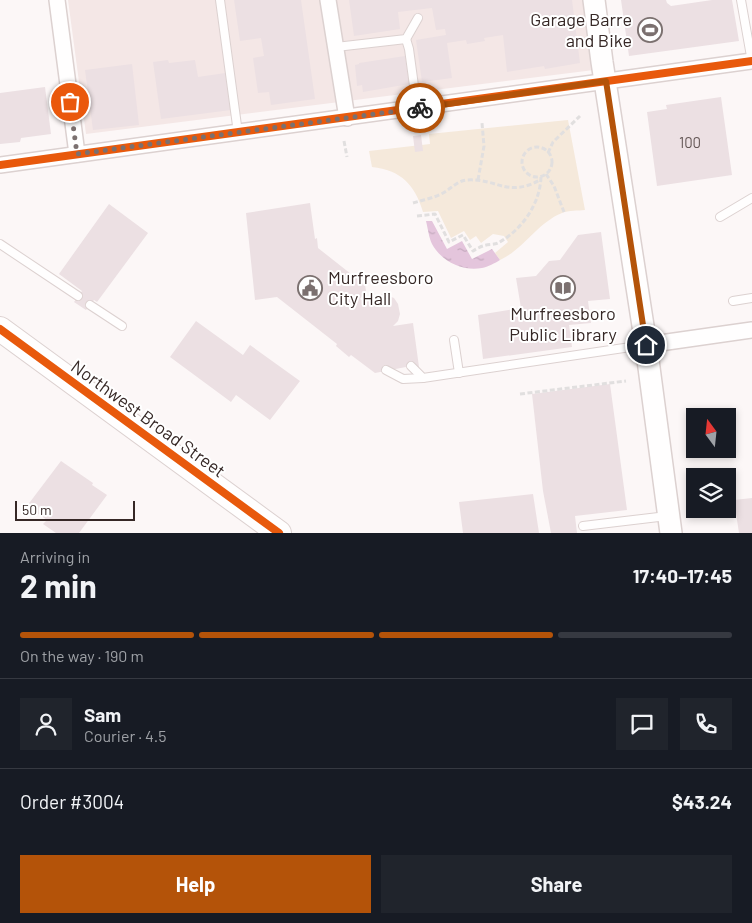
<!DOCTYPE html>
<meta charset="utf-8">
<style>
:root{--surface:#171b24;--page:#20242c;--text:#f1f3f6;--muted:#9ea1a6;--line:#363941;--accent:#b45309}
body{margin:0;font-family:Barlow,sans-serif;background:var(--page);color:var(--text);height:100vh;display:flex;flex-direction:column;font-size:19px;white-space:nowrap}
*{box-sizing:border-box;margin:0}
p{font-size:16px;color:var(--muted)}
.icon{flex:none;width:28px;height:28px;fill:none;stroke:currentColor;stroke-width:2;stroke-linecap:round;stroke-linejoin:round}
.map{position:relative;height:533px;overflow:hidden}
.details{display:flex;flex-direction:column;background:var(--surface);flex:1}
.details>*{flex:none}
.needle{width:32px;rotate:345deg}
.tools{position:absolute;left:686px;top:408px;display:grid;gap:10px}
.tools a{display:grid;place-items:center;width:50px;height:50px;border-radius:0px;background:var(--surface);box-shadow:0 2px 8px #0003;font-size:25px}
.scale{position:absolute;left:15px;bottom:12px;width:120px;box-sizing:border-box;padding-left:5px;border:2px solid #362826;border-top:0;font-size:14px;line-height:18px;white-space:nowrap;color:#362826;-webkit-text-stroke:4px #fff;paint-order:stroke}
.pin{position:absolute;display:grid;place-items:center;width:42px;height:42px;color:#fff;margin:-21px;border:2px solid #fff;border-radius:50%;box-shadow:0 1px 5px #0007}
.courier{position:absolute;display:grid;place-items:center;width:50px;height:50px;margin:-25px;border:4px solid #b45309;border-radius:50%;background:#fff;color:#222;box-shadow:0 1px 6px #0007}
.summary em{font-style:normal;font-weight:700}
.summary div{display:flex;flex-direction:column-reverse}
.summary{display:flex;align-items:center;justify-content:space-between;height:85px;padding:0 20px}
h1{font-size:32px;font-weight:700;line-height:38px}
.bar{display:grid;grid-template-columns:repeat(4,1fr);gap:8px 5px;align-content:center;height:60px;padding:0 20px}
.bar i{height:6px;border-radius:4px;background:var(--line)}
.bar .active{background:var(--accent)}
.bar p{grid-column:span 4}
.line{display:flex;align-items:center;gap:12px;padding:0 20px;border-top:1px solid var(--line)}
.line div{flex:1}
.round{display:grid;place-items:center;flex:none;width:52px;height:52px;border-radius:0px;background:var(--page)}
.action{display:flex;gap:10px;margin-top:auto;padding:10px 20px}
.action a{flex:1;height:58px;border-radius:0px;background:var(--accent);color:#fff;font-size:20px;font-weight:700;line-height:58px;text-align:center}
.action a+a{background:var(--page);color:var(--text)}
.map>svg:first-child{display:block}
</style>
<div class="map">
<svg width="752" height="533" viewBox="0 0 752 533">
<defs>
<pattern id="water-ripples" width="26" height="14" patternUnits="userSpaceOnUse" patternTransform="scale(1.25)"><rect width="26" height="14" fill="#e4c5dc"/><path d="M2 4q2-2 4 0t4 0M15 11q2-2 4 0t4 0" fill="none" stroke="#c4a9bd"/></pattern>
</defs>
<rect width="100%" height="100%" fill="#fcf7f7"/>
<!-- built -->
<polygon fill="#f4e7e6" points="68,0 586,0 594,70 86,134"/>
<!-- green -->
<path fill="#f5e9db" d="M568,120L585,210C578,211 569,210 562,213C537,223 524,249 500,260L495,253L508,242L504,236L493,234L481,243L476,236L470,240L464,231L451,238L438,211L423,212C415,185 401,170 372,167L369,151L430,144L429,134Z"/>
<!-- water -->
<path fill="url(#water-ripples)" d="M426,221H432L447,249L462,241L472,259L492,249L500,260C495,263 488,267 482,268C463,272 441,261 432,244C429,238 428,229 426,221Z"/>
<!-- building -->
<g fill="#ece0e3">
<polygon points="234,0 301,0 315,99 271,105 269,92 258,93 253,58 264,56 261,38 240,41"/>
<polygon points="349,0 572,0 580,63 545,69 544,66 507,72 503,35 484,38 485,41 467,44 466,40 447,43 452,78 422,82 416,40 446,35 445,29 436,30 432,8 398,12 400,29 354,36"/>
<polygon points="621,0 666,0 667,3 671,6 712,0 732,0 739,41 629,56"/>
<polygon points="405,56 409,84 363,92 362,85 357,86 355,65 359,64 359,63"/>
<polygon points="168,60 169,63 195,60 198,77 225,73 231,110 161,119 153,62"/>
<polygon points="132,64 139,125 93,130 85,70"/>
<polygon points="45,87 51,134 21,138 20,142 0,144 0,93"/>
<polygon points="721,97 732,175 657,186 647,112 667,109 666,105"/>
<polygon points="421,135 423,151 415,152 413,136"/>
<polygon points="310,203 315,239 317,238 318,248 365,285 366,291 360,299 366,303 370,298 383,294 394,298 398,304 400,314 398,321 393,326 413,323 419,367 411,366 375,373 351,355 349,357 336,346 337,344 277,297 255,300 246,213"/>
<polygon points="109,204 148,233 97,302 94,300 86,310 74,302 82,291 59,274"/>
<polygon points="601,232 610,299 588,301 591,323 569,325 572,347 483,359 478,315 521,308 516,278 536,276 549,261 560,260 578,235"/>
<polygon points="196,321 243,355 250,345 300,381 270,420 236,395 231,402 170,357"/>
<polygon points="610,384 627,510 575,516 577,533 551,533 543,491 532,394"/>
<polygon points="61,461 93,483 92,485 107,495 79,533 56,533 43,524 47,520 27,506"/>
<polygon points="533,494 539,533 463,533 459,502"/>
<polygon points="752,498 752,533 739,533 734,500"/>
</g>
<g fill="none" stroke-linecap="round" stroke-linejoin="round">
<defs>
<g id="lane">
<polyline points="220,0 238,133"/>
<polyline points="741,0 752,62"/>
<polyline points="406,39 409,49 417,108"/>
<polyline points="336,47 406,39 418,18"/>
<polyline points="720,217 752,198"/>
<polyline points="0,244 78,296"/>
<polyline points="733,301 752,298"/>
<polyline points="90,305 122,326"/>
<polyline points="454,340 459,373"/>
<polyline points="411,366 423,378 644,345"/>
<polyline points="386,370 403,379 423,378"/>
<polyline points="583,526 667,516"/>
</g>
<g id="street">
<polyline points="57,0 77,154"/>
<polyline points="328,0 347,118"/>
<polyline points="0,165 752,61"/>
<polyline points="646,345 752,330"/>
</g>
<polyline id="secondary" points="594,0 602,62 646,345 671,533"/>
<polyline id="primary" points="0,329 279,533"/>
</defs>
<!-- lane casing -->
<use href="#lane" stroke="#dcd1d0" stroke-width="10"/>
<!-- street casing -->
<use href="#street" stroke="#dcd1d0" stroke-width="18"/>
<!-- secondary casing -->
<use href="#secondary" stroke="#dcd1d0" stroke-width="24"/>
<!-- primary casing -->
<use href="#primary" stroke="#dcd1d0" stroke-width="26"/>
<!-- path -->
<g stroke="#e1dfdf" stroke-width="3" stroke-dasharray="5 2.5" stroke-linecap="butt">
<polyline points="344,141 347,157"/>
<circle cx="537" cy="162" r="15"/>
<polyline points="548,153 553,142 580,116"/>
<polyline points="546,174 554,186 564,212"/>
<polyline points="478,180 484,146 482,123"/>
<path d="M413,203C423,200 434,198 443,193C452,188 457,181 467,180C497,178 507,198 540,180"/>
<path d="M417,216L435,214L449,242L463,235L473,251C476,249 480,247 483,246C488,244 494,245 498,243C522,230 540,204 541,177"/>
<polyline points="520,394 626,381"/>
</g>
<!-- lane -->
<use href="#lane" stroke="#fffefe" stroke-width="8"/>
<!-- street -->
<use href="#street" stroke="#fffefe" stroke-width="15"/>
<!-- secondary -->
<use href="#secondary" stroke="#fffefe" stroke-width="21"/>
<!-- primary -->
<use href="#primary" stroke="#fffefe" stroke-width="24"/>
<defs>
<g id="cycleway">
<polyline points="0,165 752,61"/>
<polyline points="0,329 279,533"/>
</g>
</defs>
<!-- cycleway casing -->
<use href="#cycleway" stroke="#fff" stroke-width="11"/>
<!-- cycleway -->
<use href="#cycleway" stroke="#e8590c" stroke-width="8"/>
</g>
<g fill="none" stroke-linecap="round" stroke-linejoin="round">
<!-- done -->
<polyline stroke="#7b706f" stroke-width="5" stroke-dasharray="0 9" points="70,102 77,154 420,108"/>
<!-- route -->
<polyline stroke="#b45309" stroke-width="6" points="420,108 606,81 646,345"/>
</g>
<!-- icons -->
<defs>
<symbol id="stadium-ring" viewBox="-11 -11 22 22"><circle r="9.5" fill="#fff" stroke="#7b706f" stroke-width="1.5"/><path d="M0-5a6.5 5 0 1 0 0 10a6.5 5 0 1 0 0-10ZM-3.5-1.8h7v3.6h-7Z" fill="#7b706f"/></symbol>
<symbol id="civic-ring" viewBox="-11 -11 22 22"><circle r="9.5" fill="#fff" stroke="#7b706f" stroke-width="1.5"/><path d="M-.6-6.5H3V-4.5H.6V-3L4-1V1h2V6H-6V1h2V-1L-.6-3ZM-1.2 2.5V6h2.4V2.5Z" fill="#7b706f"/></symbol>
<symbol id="library-ring" viewBox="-11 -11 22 22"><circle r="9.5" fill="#fff" stroke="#7b706f" stroke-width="1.5"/><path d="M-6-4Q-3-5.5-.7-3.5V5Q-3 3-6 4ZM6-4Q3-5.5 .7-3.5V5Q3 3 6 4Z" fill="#7b706f"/></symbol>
</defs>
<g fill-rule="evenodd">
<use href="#stadium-ring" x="636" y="16" width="28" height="28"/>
<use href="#civic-ring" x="296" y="274" width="28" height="28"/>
<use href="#library-ring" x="549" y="274" width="28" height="28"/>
</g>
<g text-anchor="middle" stroke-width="4" stroke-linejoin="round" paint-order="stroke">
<!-- number labels -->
<g font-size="15" fill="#645756">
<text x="690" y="148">100</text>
</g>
<!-- poi labels -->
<g font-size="18" fill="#362826" stroke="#fff" text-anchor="end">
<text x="632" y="26">Garage Barre<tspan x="632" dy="21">and Bike</tspan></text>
<text x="328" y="284" text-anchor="start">Murfreesboro<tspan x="328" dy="21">City Hall</tspan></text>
<text x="563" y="320" text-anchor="middle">Murfreesboro<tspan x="563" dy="21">Public Library</tspan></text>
</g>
<!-- street labels -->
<g font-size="18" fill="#362826" stroke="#fff">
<text transform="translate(148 419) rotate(36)" y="6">Northwest Broad Street</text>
</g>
</g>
</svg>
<div class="tools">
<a><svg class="needle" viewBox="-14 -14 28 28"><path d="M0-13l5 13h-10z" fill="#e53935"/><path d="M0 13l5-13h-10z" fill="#9ea1a6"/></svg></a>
<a><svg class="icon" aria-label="layers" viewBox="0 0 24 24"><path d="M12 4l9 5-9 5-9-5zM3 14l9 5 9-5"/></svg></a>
</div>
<div class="scale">50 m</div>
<div class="pin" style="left:70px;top:102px;background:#ea580c"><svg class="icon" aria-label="bag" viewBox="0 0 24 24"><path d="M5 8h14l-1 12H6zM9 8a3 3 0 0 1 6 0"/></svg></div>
<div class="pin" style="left:646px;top:345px;background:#1f2937"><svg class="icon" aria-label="home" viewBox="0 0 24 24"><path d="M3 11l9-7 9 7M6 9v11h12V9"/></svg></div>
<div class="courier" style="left:420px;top:108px"><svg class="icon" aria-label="bike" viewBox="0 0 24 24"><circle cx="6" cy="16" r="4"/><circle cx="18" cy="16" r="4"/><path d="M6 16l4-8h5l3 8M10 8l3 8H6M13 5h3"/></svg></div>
</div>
<section class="details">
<div class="summary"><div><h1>2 min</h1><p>Arriving in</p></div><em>17:40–17:45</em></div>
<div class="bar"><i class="active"></i><i class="active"></i><i class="active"></i><i></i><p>On the way · 190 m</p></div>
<div class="line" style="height:90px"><a class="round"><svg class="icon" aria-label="person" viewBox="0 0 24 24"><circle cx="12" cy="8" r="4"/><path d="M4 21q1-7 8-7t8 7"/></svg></a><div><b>Sam</b><p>Courier · 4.5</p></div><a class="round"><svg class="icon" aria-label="chat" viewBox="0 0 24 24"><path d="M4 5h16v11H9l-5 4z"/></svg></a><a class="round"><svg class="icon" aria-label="phone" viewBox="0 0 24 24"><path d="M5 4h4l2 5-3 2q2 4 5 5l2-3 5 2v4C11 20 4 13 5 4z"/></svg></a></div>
<div class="line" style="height:65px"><div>Order #3004</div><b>$43.24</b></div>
<div class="action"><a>Help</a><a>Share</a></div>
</section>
